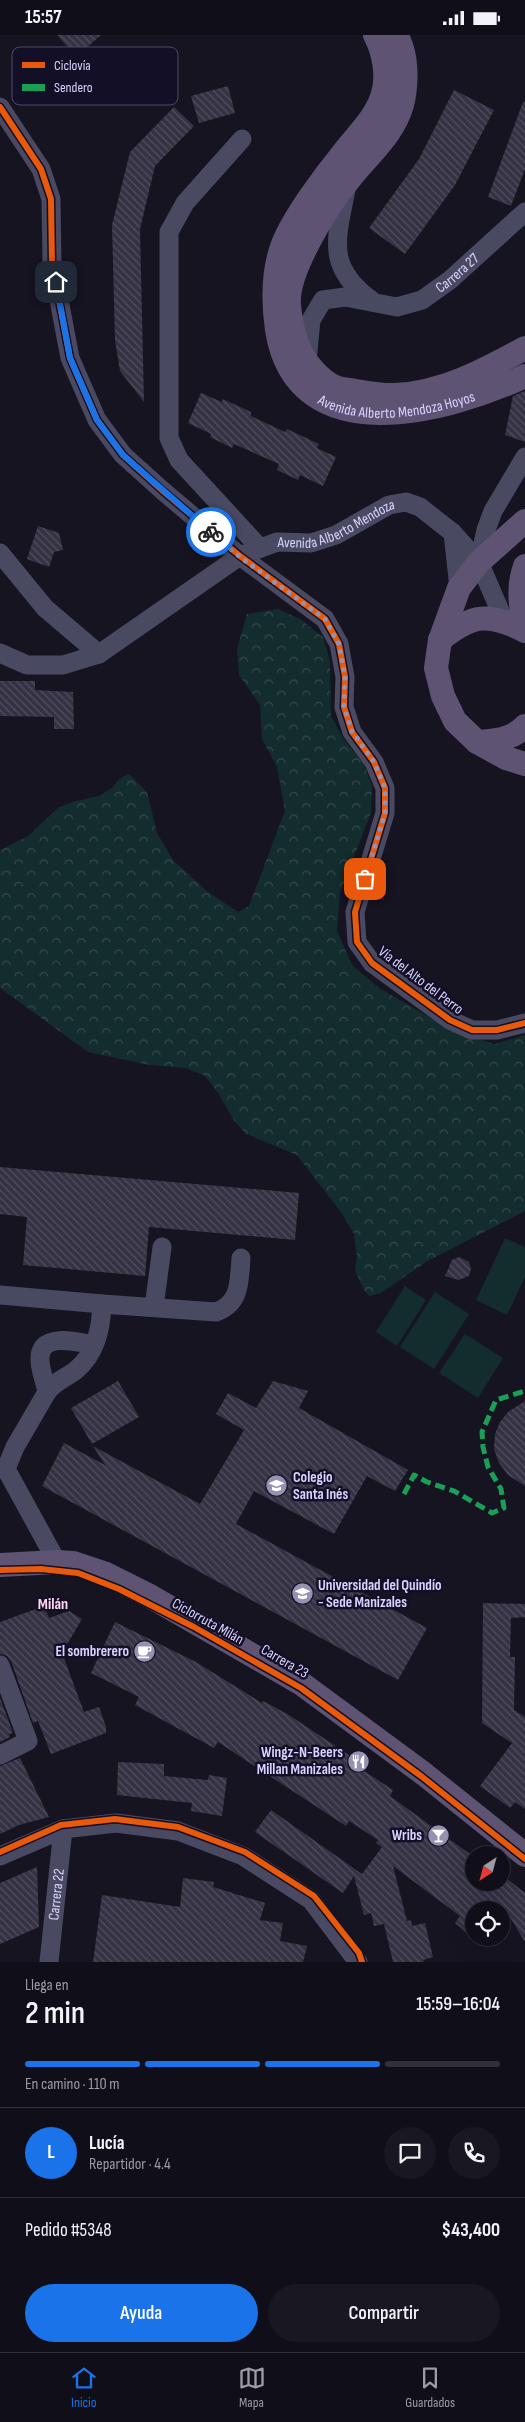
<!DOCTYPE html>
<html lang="es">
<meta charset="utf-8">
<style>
:root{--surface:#100f19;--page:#191822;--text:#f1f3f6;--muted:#9c9ca2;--line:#302f38;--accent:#1a73e8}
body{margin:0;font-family:"Sofia Sans Condensed",sans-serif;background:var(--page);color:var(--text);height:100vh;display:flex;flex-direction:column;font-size:19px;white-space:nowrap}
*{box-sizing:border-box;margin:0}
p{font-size:16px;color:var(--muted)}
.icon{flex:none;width:28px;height:28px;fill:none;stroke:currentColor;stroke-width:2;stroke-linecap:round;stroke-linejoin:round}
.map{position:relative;height:1927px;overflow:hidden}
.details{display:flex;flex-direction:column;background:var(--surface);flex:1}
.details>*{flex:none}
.needle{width:32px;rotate:216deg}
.controls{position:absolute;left:465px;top:1811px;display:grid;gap:10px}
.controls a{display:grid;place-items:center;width:45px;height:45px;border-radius:50%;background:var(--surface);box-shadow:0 5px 20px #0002,0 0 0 1px var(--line);font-size:25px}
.pin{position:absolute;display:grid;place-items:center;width:42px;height:42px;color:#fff;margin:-21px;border-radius:10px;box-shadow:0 2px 8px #0006}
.courier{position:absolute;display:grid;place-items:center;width:50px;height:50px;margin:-25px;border:4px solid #1a73e8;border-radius:50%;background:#fff;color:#222;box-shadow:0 1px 6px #0007}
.overview em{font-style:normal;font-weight:600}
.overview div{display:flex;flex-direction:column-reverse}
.overview{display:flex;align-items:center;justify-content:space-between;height:85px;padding:0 25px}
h1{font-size:32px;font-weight:600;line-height:38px}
.bar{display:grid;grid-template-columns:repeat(4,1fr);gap:8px 5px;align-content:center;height:60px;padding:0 25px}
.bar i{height:6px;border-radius:4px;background:var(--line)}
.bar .current{background:var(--accent)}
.bar p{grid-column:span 4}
.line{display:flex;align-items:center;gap:12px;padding:0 25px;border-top:1px solid var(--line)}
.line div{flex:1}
.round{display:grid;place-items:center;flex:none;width:52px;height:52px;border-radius:26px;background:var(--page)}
.primary-button{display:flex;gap:10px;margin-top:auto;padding:10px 25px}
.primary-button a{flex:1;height:58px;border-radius:30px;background:var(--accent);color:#fff;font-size:20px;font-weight:600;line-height:58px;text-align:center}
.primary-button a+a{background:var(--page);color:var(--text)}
.status{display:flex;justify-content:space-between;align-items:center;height:35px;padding:0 25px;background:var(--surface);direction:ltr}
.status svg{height:14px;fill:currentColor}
.tabs{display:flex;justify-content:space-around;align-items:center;height:70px;border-top:1px solid var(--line);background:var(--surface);font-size:14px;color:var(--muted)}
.tabs a{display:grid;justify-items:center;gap:2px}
.tabs .current{color:var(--accent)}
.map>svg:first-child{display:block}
</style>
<div class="status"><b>15:57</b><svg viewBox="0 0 49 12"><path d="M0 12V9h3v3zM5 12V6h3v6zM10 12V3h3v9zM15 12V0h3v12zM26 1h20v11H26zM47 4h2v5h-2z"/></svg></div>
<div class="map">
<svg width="525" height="1927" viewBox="0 0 525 1927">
<defs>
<pattern id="forest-crowns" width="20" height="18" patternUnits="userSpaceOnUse" patternTransform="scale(1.25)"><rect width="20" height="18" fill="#132c2d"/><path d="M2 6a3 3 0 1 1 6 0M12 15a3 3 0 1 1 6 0" fill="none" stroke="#354a4c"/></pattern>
<pattern id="building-back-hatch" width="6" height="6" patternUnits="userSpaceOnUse" patternTransform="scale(1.25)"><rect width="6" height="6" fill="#343243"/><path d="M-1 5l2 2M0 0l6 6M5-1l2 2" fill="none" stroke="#514f5f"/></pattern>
</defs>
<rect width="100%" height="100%" fill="#161421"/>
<!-- green -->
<g fill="#132c2d">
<polygon points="505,1203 525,1212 525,1242 507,1280 476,1265"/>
<polygon points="405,1251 426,1265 397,1311 376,1297"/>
<polygon points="435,1257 469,1279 434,1334 400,1312"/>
<polygon points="465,1299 503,1323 478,1363 439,1338"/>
</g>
<!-- forest -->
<polygon fill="url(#forest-crowns)" points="278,574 300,584 323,602 330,626 331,681 343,703 364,729 372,751 371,778 340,858 337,896 352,930 379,953 452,995 494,1009 525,1000 525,1176 426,1227 381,1258 370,1261 364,1255 355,1235 357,1222 354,1199 343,1180 297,1120 246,1099 233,1084 218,1058 205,1041 185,1033 149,1030 88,1017 0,953 0,815 28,801 58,773 72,767 99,761 112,753 120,743 129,739 147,757 157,798 173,825 208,857 238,877 249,871 285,776 277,732 262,704 260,670 239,640 237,614 247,579"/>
<!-- building -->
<g fill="url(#building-back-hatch)">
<polygon points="57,0 101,0 76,22"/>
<polygon points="228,51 235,78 199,88 191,61"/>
<polygon points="454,55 494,75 455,150 405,219 369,193 419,124"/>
<polygon points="523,67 525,67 525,134 511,171 488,162"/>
<polygon points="174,72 194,91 155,131 140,194 144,367 120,336 115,305 112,190 130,117"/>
<polygon points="525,356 525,407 505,400 513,361"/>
<polygon points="201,358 222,367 223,364 251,377 251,381 285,397 287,394 319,409 317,413 336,422 323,451 300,440 298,445 277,435 279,429 234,409 232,413 210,402 211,399 188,388"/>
<polygon points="38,491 59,498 63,515 54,517 49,532 27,524"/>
<polygon points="0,646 35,646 35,655 73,657 74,694 54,694 54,682 0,681"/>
<polygon points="0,1132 299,1158 295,1205 149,1192 145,1241 23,1230 27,1182 0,1179"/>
<polygon points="459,1222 469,1227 471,1234 469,1241 459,1245 445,1241 452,1225"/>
<polygon points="118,1346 139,1382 92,1409 71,1373"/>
<polygon points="273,1346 308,1356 299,1373 408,1435 395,1456 367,1441 334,1499 254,1456 236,1489 427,1593 398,1645 42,1451 64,1408 105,1430 93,1411 200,1469 244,1395 216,1379 228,1358 256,1373"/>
<polygon points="525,1366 525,1451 508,1440 499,1428 494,1414 495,1399 500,1387 508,1377"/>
<polygon points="483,1568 525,1569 525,1582 511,1583 510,1622 515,1622 514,1675 525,1682 525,1774 515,1767 510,1773 480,1751 512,1708 482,1688"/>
<polygon points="44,1571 49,1583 69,1576 82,1584 62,1618 84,1677 99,1672 106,1692 106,1698 51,1719 38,1686 33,1688 11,1626 7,1621 0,1619 0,1587"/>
<polygon points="115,1587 196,1627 262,1668 263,1666 289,1680 355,1724 352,1728 393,1755 390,1761 474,1822 474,1848 501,1848 501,1839 525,1858 525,1907 507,1877 501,1884 501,1875 474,1875 474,1902 486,1902 483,1907 477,1907 455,1888 460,1881 393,1831 407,1886 411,1885 412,1891 425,1888 433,1922 423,1925 424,1927 393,1927 384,1889 374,1891 371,1878 364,1880 354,1841 343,1858 255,1797 271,1775 362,1839 382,1812 376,1808 378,1805 349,1786 346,1791 218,1707 214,1713 135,1670 139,1662 91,1638"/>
<polygon points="0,1663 13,1698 9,1699 10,1702 0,1707"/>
<polygon points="20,1723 49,1782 19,1790 0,1799 0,1731"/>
<polygon points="118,1727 164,1729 164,1741 208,1745 209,1740 227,1743 222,1781 191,1776 192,1768 117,1760"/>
<polygon points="37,1832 39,1892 0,1909 0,1848"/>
<polygon points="183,1843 214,1847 213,1852 265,1868 260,1885 283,1888 280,1906 307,1911 303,1927 93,1927 102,1860 180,1872"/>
</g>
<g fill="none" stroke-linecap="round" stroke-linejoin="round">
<!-- minor -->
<g stroke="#4a4962" stroke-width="19">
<polyline points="0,72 41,134 51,164 52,228 70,323 97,385 123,420 163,456 240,521 325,584 339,609 345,642 344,672 352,697 374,727 385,753 385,778 355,877 357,907 372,928 450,985 472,995 497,995 525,988"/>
<polyline points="242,104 185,168 169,197 169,403 179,425 260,513"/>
<path d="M347,149C338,200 323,230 371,265"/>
<path id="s1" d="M307,326L311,285L323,265L345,262L397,272L422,265L450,245L525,177"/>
<polyline points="453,498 459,553"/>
<polyline points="0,518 45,573 99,619"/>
<polyline points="479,527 486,495 493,476 525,422"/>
<path id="s2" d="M0,618L27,630H63L99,619L240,521L277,507L311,508L336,500L389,470L406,467L420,472L453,498L479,527L504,585"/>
<polyline points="0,1260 102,1269"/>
<polyline points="154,1272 162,1212"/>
<path d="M47,1357C45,1346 39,1333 40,1322C41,1297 79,1307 94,1310"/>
<path d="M57,1527L6,1434L15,1412L47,1357C54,1347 65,1343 75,1336C96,1319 101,1294 102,1269L216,1277C241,1268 239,1246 241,1223"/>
<polyline points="0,1630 28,1706 0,1720"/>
<polyline points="0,1821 63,1794 116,1788 178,1796 243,1821 311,1865 358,1927"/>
<path id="s3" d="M49,1927L63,1794"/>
</g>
<!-- major -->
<g stroke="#5e5373" stroke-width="24">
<path id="s4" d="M375,0C384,17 389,43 382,62C375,83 357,100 343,118C325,140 294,182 283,209C273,235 273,267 277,295C297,419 447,377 525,341"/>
<path d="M396,0C408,19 407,49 402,70C393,101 367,121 348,146C327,172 286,237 289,270C290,285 295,304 301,318C309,332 325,351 342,354C359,356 378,361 395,360C442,358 485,335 525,313"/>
<polyline points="525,486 479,527 459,553 440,605 436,633 443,661 455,686 477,707 506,723 525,729"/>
<path d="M525,531C517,553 521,573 525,596"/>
<path d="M440,605C472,579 489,577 525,596"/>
<path d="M477,707C494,706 512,705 525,691"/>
<polyline points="0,1530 57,1527 73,1528 106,1539 148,1560 302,1649 424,1739 525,1820"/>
</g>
<!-- quiet -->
<polyline stroke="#1a9f57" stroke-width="5" stroke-dasharray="10 5" stroke-linecap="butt" points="404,1459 414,1440 427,1447 454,1456 492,1478 504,1473 501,1454 488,1432 483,1412 482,1397 496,1365 525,1356"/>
<defs>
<g id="cycleway">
<polyline points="0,72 41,134 51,164 52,228 70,323 97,385 123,420 163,456 240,521 325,584 339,609 345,642 344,672 352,697 374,727 385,753 385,778 355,877 357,907 372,928 450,985 472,995 497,995 525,988"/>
<polyline points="0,1535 41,1534 78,1538 119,1554 194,1592 301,1653 421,1741 525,1824"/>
<polyline points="0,1817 61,1790 115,1784 178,1792 245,1817 314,1861 359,1918 362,1927"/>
</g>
</defs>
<!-- cycleway casing -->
<use href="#cycleway" stroke="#130f26" stroke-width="9"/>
<!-- cycleway -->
<use href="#cycleway" stroke="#e8590c" stroke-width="6"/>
</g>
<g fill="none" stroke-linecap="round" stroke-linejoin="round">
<!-- done -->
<polyline stroke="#9591b1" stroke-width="5" stroke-dasharray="0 9" points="211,497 240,522 325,584 339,609 345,642 344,672 352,696 374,727 385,753 385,778 365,844"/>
<!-- route -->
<polyline stroke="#1a73e8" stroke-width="6" points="56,247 70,323 97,385 123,420 211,497"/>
</g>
<!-- icons -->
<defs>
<symbol id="school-disc" viewBox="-11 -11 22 22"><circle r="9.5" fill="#9591b1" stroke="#130f26"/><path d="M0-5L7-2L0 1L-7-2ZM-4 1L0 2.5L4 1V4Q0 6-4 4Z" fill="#fff"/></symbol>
<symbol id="university-disc" viewBox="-11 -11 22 22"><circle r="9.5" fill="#9591b1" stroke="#130f26"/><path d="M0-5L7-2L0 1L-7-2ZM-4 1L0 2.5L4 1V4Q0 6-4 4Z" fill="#fff"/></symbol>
<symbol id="cafe-disc" viewBox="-11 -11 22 22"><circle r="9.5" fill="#9591b1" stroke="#130f26"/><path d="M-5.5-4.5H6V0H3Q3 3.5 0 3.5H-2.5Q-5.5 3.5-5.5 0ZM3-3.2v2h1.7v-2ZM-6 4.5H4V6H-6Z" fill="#fff"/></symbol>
<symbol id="restaurant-disc" viewBox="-11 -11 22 22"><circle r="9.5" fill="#9591b1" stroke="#130f26"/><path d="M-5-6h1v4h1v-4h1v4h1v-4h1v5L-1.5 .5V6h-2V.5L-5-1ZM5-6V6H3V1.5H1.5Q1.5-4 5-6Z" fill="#fff"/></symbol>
<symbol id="bar-disc" viewBox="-11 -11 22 22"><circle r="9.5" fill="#9591b1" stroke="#130f26"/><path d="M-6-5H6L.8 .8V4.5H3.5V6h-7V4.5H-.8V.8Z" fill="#fff"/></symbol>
</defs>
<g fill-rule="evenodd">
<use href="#school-disc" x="264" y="1438" width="25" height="25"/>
<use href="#university-disc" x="290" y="1546" width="25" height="25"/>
<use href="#cafe-disc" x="132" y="1604" width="25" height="25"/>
<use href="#restaurant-disc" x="346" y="1714" width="25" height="25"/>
<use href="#bar-disc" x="426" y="1788" width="25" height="25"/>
</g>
<g text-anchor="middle" stroke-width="5" stroke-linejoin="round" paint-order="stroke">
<!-- street labels -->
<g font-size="15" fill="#d9d4ff" stroke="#130f26">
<text dy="5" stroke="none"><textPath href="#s1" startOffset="210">Carrera 27</textPath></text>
<text dy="5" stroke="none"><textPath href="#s4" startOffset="492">Avenida Alberto Mendoza Hoyos</textPath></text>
<text dy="5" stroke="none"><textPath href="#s2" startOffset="378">Avenida Alberto Mendoza</textPath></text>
<text transform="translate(421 945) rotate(37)" y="5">Vía del Alto del Perro</text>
<text transform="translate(208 1586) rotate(29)" y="5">Ciclorruta Milán</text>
<text transform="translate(285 1626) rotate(30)" y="5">Carrera 23</text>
<text dy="5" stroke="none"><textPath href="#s3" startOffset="68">Carrera 22</textPath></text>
</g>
<!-- poi labels -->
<g font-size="15" font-weight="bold" fill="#d9d4ff" stroke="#130f26" text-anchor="end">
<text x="293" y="1447" text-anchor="start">Colegio<tspan x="293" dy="17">Santa Inés</tspan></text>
<text x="318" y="1555" text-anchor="start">Universidad del Quindío<tspan x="318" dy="17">- Sede Manizales</tspan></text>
<text x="129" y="1621">El sombrerero</text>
<text x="343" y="1722">Wingz-N-Beers<tspan x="343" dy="17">Millan Manizales</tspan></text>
<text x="422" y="1805">Wribs</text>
</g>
<!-- neighbourhood labels -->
<g font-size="16" font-weight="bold" fill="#ffd6f0" stroke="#130f26">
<text x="53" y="1574">Milán</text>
</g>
</g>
<!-- legend -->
<rect x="12" y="12" width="166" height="58" rx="8" fill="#130f26" stroke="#4e4a67" stroke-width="1"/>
<rect x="22" y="27" width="23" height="6" fill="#e8590c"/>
<rect x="22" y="49" width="23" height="7" fill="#1a9f57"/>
<g font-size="14" fill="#d9d4ff">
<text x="54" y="35">Ciclovía</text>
<text x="54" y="57">Sendero</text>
</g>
</svg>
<div class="controls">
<a><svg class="needle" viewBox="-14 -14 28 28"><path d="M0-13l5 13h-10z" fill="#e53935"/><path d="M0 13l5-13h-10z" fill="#9c9ca2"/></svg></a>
<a><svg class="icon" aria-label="locate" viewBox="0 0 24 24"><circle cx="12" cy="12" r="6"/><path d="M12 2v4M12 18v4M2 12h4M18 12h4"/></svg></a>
</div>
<div class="pin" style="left:365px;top:844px;background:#ea580c"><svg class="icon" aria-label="bag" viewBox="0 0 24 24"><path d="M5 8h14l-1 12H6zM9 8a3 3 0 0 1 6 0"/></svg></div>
<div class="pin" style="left:56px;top:247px;background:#1f2937"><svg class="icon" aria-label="home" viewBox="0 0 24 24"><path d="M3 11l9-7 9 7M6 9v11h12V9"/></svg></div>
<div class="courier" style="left:211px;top:497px"><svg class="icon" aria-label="bike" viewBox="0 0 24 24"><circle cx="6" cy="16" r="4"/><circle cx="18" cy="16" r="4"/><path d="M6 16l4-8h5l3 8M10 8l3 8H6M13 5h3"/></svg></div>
</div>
<section class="details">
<div class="overview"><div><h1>2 min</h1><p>Llega en</p></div><em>15:59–16:04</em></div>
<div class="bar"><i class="current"></i><i class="current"></i><i class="current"></i><i></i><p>En camino · 110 m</p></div>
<div class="line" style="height:90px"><b class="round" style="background:var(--accent);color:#fff">L</b><div><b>Lucía</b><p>Repartidor · 4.4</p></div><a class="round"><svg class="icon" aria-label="chat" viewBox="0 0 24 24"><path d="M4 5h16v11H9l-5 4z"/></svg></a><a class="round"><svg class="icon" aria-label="phone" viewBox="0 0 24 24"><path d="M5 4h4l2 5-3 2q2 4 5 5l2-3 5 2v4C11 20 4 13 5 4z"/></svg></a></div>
<div class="line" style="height:65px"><div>Pedido #5348</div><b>$43,400</b></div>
<div class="primary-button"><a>Ayuda</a><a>Compartir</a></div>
</section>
<nav class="tabs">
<a class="current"><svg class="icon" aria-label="home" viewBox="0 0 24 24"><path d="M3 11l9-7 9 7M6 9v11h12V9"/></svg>Inicio</a>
<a><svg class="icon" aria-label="map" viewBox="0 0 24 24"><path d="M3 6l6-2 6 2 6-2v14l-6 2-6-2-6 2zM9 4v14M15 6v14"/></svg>Mapa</a>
<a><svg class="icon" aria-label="saved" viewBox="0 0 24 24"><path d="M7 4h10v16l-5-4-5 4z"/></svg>Guardados</a>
</nav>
